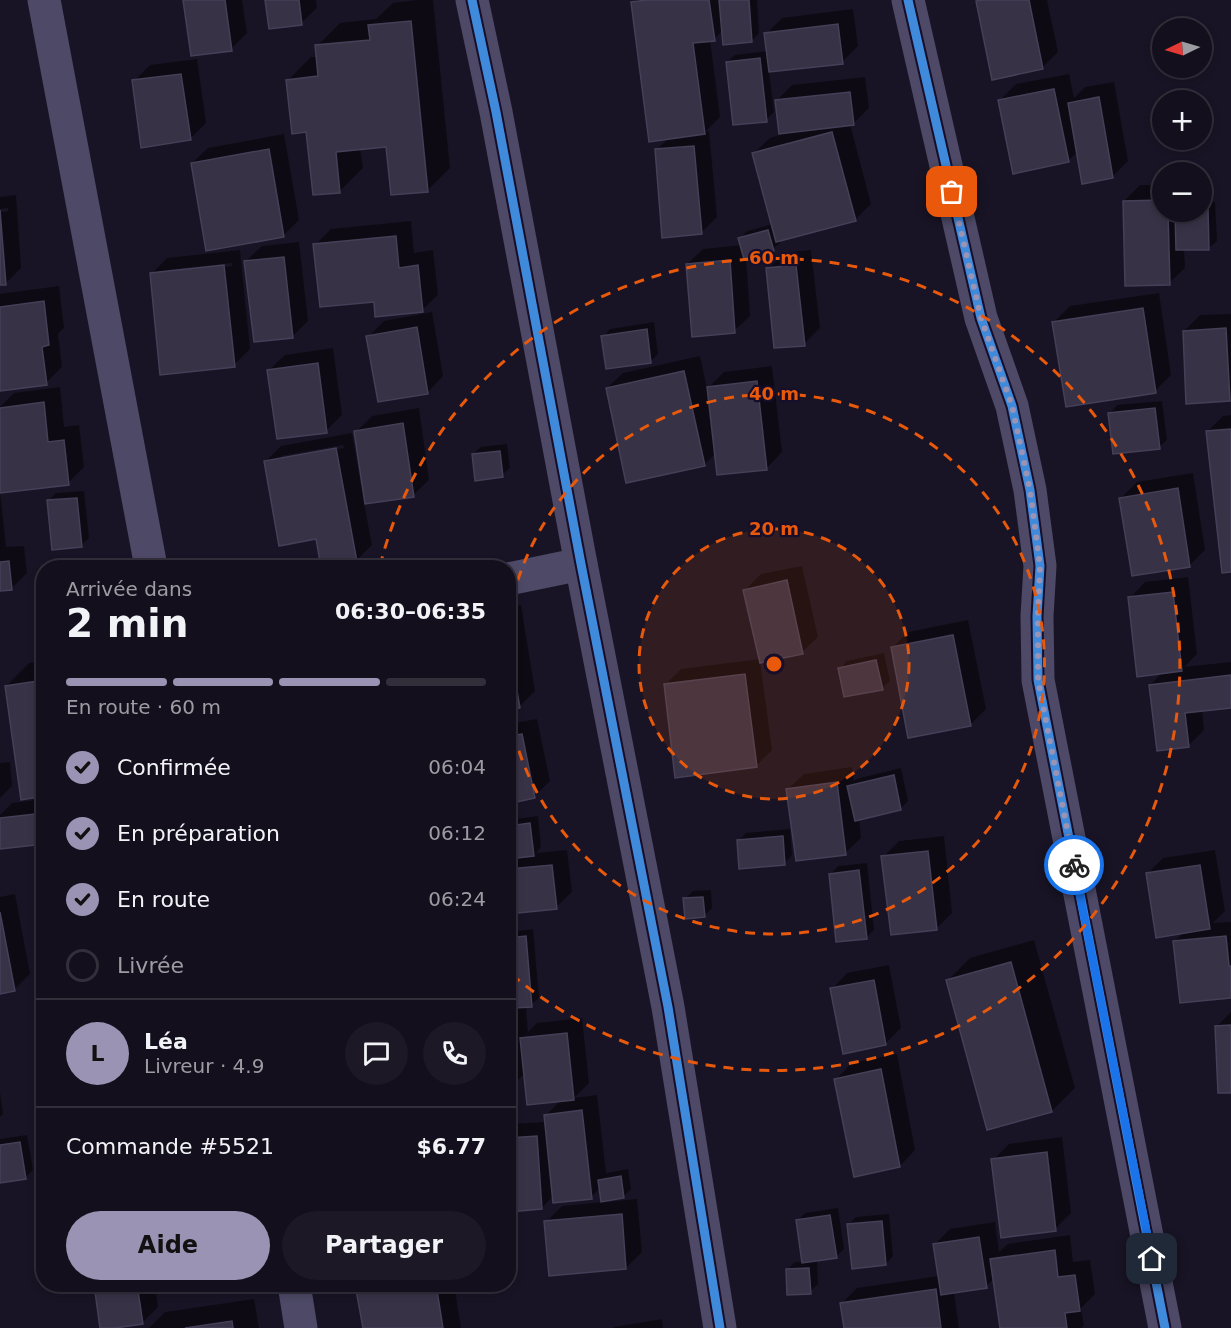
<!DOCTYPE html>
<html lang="fr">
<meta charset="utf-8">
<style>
:root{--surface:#130f1c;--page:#1c1825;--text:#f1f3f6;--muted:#9d9ca3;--line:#322f3b;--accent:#9b93b3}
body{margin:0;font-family:"DejaVu Sans",sans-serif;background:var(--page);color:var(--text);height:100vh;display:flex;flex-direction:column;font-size:22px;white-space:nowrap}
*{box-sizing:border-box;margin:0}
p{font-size:20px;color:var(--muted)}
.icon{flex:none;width:33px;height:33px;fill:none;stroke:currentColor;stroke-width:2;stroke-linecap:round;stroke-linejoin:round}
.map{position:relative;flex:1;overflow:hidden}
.details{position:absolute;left:36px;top:560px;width:480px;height:732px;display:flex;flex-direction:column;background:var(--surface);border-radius:24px;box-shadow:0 3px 9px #0003,0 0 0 2px var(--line)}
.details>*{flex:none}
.needle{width:39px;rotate:265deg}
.tools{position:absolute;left:1152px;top:18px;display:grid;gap:12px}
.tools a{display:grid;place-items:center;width:60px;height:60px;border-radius:50%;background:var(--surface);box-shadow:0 3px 9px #0003,0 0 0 2px var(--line);font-size:30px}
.pin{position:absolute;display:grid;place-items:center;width:51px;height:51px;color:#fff;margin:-26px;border-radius:12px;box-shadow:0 3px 9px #0006}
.courier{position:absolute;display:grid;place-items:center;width:60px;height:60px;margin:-30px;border:4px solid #1a73e8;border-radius:50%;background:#fff;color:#222;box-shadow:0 2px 8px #0007}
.overview em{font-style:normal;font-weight:700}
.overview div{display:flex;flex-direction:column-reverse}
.overview{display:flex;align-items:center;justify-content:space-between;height:102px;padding:0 30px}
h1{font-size:39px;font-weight:700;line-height:45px}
.bar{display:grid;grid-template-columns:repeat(4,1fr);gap:9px 6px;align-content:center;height:72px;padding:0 30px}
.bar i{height:8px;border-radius:4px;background:var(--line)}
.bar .selected{background:var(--accent)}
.bar p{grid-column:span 4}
.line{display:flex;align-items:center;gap:15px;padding:0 30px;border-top:2px solid var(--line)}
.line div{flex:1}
.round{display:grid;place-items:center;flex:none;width:63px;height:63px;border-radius:32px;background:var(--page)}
ol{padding:0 30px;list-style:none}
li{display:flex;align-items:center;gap:18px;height:66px}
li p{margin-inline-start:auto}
li .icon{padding:6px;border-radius:50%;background:var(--accent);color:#111;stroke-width:4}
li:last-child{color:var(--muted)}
li i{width:33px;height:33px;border:3px solid var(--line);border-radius:50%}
.button{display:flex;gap:12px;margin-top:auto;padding:12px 30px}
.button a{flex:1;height:69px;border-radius:36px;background:var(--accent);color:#111;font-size:24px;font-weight:700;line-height:69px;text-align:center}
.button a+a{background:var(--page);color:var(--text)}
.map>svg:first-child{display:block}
</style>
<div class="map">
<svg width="1231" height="1328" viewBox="0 0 1231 1328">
<rect width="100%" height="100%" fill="#191425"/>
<!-- shadow -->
<g fill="#0007" fill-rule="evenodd">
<polygon points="185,0 242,0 247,33 231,49"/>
<polygon points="267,0 316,0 317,8 301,23"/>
<polygon points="417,0 433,0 450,168 427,191 387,145 360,148 363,168 340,191 308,131 288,80 311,57 318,57 317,46 340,23 376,19 393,3"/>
<polygon points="635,0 757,0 759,33 752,41 723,30 714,39 710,40 720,117 706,131 709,131 717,217 701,233 656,150 669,138 633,3"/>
<polygon points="980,0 1047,0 1058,52 1042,68 978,2"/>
<polygon points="853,9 858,46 842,62 769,71 774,112 766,120 727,62 735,55 768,51 766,34 782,18"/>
<polygon points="197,59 206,123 190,139 134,81 150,65"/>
<polygon points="1069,74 1074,98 1085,87 1114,82 1128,161 1112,177 1078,151 1068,161 1000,100 1016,84"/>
<polygon points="865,77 869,108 853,124 850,124 871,204 855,220 780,239 781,242 773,249 746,257 750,316 734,331 687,264 703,249 742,245 740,239 747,231 773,224 754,153 770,138 780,135 776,101 792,85"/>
<polygon points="284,134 299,220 283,236 192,163 208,148"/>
<polygon points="1140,185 1162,185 1162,212 1202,212 1202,203 1215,202 1217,241 1209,248 1184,249 1185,268 1169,283 1124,201"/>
<polygon points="16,195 21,268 6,283 0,284 0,212 8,211 8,208 0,209 0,197"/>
<polygon points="411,221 414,253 433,250 438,295 422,310 375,300 315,245 331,229"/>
<polygon points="299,242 308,321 292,337 246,261 262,246"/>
<path d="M240,250L250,349L234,365L152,273L167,258ZM232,263V266L167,273V270Z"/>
<polygon points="811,250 820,328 804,344 768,269 784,253"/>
<polygon points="59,286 64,328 58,334 62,367 46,383 0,389 0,294"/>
<polygon points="1159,293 1171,375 1155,391 1054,322 1070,306"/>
<polygon points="432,312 443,376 428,392 368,337 384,321"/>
<polygon points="1231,314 1231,398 1229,400 1184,331 1200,315"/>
<polygon points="654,322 658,354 651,361 603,337 610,329"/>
<polygon points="333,348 342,415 326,431 269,370 285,355"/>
<polygon points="700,356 707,389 724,372 772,366 782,452 767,468 716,453 704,465 607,388 623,373"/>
<polygon points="60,387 64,427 79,425 84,467 68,483 0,491 6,547 24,546 27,573 11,589 0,590 0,407 14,393"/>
<polygon points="1162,401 1167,440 1159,447 1110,413 1117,405"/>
<path d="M419,408L429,480L413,495L364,503L372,545L356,561L317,537L266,461L281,446L352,433L361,485L364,484L356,432L372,416ZM343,445L344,448L281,459V456Z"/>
<polygon points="1231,415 1231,571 1207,432 1223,416"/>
<polygon points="507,444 510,468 502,475 473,454 481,447"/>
<polygon points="1193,473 1205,550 1189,566 1121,498 1137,482"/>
<polygon points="84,491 89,538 81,546 48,501 56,493"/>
<polygon points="802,566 818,637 802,652 760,661 772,750 756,766 665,685 681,669 760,659 745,590 761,574"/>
<polygon points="1188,577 1197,654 1184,667 1231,662 1231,706 1202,710 1204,730 1189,745 1150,685 1163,672 1130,598 1145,582"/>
<polygon points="521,605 535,691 519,707 508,708 508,607"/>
<polygon points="968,620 986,709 970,725 893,647 908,632"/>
<polygon points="884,653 890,681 882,688 840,669 847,661"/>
<polygon points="44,661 44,795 6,686 29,663"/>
<polygon points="537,719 550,781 534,797 508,802 508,724"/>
<polygon points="10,762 12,786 0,798 0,763"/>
<polygon points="852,767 854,781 856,779 901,768 908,801 901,808 859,818 861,838 845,853 788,789 804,774"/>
<polygon points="44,799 44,843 0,848 0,815 12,803"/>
<polygon points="538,816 541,847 536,853 567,850 572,892 556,907 508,913 508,820"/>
<polygon points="790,829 792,855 785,863 738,841 746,833"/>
<polygon points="944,836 952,913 937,928 883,857 899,841"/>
<polygon points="1215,850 1225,911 1213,923 1231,922 1231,996 1175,941 1185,931 1147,874 1163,858"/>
<polygon points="867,863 874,930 866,938 831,874 838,866"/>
<polygon points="711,890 712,908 705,915 685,899 693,891"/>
<polygon points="15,894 30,974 15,989 0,993 0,897"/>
<polygon points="533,929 539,998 531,1005 526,1006 528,1032 537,1023 582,1018 589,1083 574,1098 597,1095 606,1173 628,1169 631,1189 623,1197 606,1199 607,1202 637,1199 642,1252 626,1268 546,1222 562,1206 603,1202 600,1188 591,1197 554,1195 542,1208 508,1211 508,1124 546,1122 546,1115 561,1100 525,1073 515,1083 508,1083 508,1010 514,1010 509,939 517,931"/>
<polygon points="1034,940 1075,1088 1052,1111 947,981 970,958"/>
<polygon points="889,965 901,1028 885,1044 832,989 847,973"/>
<polygon points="1231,1012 1231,1091 1217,1026"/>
<polygon points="897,1054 915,1150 900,1166 836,1079 852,1063"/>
<polygon points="0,1092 3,1114 0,1117"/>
<polygon points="27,1135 33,1170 25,1178 0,1182 0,1139"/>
<polygon points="1062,1137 1071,1213 1055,1229 993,1160 1009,1144"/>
<polygon points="838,1208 844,1249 836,1257 817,1260 818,1284 810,1292 787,1270 795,1262 803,1262 797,1221 805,1213"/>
<polygon points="889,1214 893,1256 886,1264 848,1225 856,1217"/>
<polygon points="995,1222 999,1252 1008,1244 1070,1235 1073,1262 1090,1260 1095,1294 1081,1308 1084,1326 1081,1328 1001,1328 994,1278 986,1287 954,1292 959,1328 845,1328 841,1304 857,1288 939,1276 934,1245 950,1229"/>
<polygon points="95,1284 155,1284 158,1307 142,1323 101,1328"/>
<polygon points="357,1284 454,1284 461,1328 364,1328"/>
<polygon points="254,1299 259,1328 149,1328 165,1312"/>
<polygon points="662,1319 663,1328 613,1328 614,1327"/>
</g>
<!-- building -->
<g fill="#383246" stroke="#463f58" stroke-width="1.5">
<polygon points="183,0 225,0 232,51 191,56"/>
<polygon points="265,0 299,0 302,25 269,29"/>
<polygon points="647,0 709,0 715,41 693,43 705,134 649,142 631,2"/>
<polygon points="719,0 749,0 752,42 723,45"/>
<polygon points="982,0 1029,0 1043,69 992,80 976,1"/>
<polygon points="411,21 428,192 391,195 386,147 336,152 340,193 313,195 306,132 292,134 286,80 318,76 315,45 370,40 368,25"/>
<polygon points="838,24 843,64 769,72 764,33"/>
<polygon points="760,58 767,122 733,125 726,62"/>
<polygon points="181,74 191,140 141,148 132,80"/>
<polygon points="1054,89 1069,162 1013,174 998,100"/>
<polygon points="850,92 854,125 779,134 775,100"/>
<polygon points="1099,97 1113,178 1082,184 1068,103"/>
<polygon points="832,132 856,221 776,242 752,153"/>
<polygon points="694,146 702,234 662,238 655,149"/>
<polygon points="269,149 284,237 206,251 191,163"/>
<polygon points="1162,200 1162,212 1168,212 1170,285 1125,286 1123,201"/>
<polygon points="1202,209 1208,209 1209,250 1176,250 1175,212 1202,212"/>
<polygon points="0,210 6,285 0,285"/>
<polygon points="768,230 774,251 744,259 738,238"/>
<polygon points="396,236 399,268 418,265 423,312 375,317 374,302 320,307 313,244"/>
<polygon points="284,257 293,338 254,342 244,261"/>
<polygon points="730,260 735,333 692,337 686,264"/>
<polygon points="224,265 235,367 160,375 150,273"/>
<polygon points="796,265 805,346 774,348 766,268"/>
<polygon points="44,301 49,345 42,347 47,385 0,391 0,307"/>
<polygon points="1143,308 1156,393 1066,407 1052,322"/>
<polygon points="417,327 428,394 378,402 366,336"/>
<polygon points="1226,328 1230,401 1186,404 1183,331"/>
<polygon points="647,329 651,363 606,369 601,336"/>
<polygon points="318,363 327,433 277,439 267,370"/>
<polygon points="684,371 705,466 626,483 606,388"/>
<polygon points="757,381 767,470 717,475 707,387"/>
<polygon points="44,402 48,442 64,440 69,485 0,493 0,408"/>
<polygon points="1155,408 1160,449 1113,454 1108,413"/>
<polygon points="403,423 414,497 365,504 354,431"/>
<polygon points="1231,429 1231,572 1222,573 1206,431"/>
<polygon points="336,448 357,562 329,567 321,567 316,539 279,546 264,461"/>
<polygon points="500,451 503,477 475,481 472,454"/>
<polygon points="1178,488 1190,567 1132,576 1119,498"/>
<polygon points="77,498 82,547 52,550 47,500"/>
<polygon points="9,561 12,590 0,591 0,562"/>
<polygon points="787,580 803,654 760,663 743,590"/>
<polygon points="1173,592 1182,671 1137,677 1128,597"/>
<polygon points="953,635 971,726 908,738 891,647"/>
<polygon points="508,640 520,708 508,710"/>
<polygon points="876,660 883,690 844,697 838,668"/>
<polygon points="745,674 757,767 675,778 664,684"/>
<polygon points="1231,675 1231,708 1185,713 1189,747 1157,751 1149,685"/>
<polygon points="44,680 44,796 21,800 5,686"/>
<polygon points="522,734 535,798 508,804 508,736"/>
<polygon points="894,775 901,810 855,821 847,786"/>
<polygon points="837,782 846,855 796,861 786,789"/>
<polygon points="44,813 44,844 0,849 0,818"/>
<polygon points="530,823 534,856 508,859 508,826"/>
<polygon points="783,836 785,865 739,869 737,840"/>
<polygon points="928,851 937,930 891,935 881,856"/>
<polygon points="552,865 557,909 508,914 508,869"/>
<polygon points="1200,865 1210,929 1156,938 1146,873"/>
<polygon points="859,870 867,939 836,942 829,874"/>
<polygon points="703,897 705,917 685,919 683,898"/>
<polygon points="0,912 15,991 0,994"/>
<polygon points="526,936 532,1007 513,1008 508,938"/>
<polygon points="1226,936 1229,966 1231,966 1231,998 1180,1003 1173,941"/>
<polygon points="1011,962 1052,1112 987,1130 946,980"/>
<polygon points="874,980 886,1045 843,1054 830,988"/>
<polygon points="508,1024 511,1024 516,1085 508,1085"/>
<polygon points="1231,1025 1231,1093 1218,1093 1215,1026"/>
<polygon points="567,1033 574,1100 527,1105 520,1038"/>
<polygon points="881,1069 900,1167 854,1177 834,1079"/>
<polygon points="582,1110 592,1199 553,1203 544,1115"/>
<polygon points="537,1136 542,1209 508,1212 508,1138"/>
<polygon points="20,1142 26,1179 0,1183 0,1145"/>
<polygon points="1047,1152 1056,1231 1001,1238 991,1159"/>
<polygon points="621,1176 624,1198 601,1202 598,1180"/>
<polygon points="622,1214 626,1269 549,1276 544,1221"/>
<polygon points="830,1215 837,1258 802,1263 796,1220"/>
<polygon points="882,1221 886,1265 852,1269 847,1224"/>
<polygon points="979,1237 987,1288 941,1295 933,1244"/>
<polygon points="1055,1250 1058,1277 1075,1275 1080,1311 1065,1313 1067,1328 1000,1328 990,1259"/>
<polygon points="809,1268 811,1294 787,1295 786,1269"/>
<polygon points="94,1284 137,1284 143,1324 115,1328 100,1328"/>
<polygon points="355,1284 436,1284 443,1328 363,1328"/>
<polygon points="936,1289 941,1328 844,1328 840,1303"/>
<polygon points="232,1321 233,1328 185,1328"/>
</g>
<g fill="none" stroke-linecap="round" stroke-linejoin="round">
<!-- minor -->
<g stroke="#4d4966" stroke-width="33">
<polyline points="44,0 151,567"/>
<polyline points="472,0 496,112 581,564 668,1007 720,1328"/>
<polyline points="908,0 981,318 1012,406 1030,490 1040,566 1037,616 1038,680 1165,1328"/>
<polyline points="508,579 581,564"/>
<polyline points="294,1284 301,1328"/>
</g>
<defs>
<g id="cycleway">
<polyline points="472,0 496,112 581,564 668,1007 720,1328"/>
<polyline points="908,0 981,318 1012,406 1030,490 1040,566 1037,616 1038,680 1165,1328"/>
</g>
</defs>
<!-- cycleway casing -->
<use href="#cycleway" stroke="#160e2b" stroke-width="13"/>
<!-- cycleway -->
<use href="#cycleway" stroke="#408adc" stroke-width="9"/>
</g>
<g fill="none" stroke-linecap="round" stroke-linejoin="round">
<!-- done -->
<polyline stroke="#9b93b3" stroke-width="6" stroke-dasharray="0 10.8" points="952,192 981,318 1012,406 1030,490 1040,566 1038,616 1038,680 1074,865"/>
<!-- route -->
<polyline stroke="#1a73e8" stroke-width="8" points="1074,865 1152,1259"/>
</g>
<!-- distance rings -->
<circle cx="774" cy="664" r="135" fill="#e8590c" fill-opacity=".12"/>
<g fill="none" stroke="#e8590c" stroke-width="3" stroke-dasharray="10 8">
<circle cx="774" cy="664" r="135"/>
<path d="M509 615A270 270 0 1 1 509 713"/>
<path d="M380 566A406 406 0 1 1 510 973"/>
</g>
<circle cx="774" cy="664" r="9" fill="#e8590c" stroke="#160e2b" stroke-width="3"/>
<g font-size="18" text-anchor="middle" font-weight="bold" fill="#e8590c" stroke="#160e2b" stroke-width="4.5" stroke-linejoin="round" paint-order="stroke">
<text x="774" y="264">60 m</text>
<text x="774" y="400">40 m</text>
<text x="774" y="535">20 m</text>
</g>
</svg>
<div class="tools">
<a><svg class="needle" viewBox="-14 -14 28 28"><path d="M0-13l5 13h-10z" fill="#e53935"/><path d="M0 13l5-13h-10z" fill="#9d9ca3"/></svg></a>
<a>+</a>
<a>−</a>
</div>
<div class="pin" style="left:952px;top:192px;background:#ea580c"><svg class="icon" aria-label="bag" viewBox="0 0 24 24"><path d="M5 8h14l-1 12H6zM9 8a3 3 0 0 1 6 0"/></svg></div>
<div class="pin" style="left:1152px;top:1259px;background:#1f2937"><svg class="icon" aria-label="home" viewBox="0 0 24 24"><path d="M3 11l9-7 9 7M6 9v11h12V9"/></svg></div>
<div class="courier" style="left:1074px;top:865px"><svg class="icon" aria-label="bike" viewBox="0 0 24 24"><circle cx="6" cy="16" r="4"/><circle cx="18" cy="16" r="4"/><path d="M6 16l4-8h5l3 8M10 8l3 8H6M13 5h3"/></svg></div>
<section class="details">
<div class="overview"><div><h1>2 min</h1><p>Arrivée dans</p></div><em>06:30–06:35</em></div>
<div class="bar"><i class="selected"></i><i class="selected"></i><i class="selected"></i><i></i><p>En route · 60 m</p></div>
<ol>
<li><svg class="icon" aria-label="check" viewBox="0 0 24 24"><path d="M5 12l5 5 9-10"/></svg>Confirmée<p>06:04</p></li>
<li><svg class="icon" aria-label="check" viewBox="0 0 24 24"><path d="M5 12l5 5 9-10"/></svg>En préparation<p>06:12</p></li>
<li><svg class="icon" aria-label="check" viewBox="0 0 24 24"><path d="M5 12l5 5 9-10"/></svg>En route<p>06:24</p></li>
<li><i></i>Livrée</li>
</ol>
<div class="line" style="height:108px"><b class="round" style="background:var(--accent);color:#111">L</b><div><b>Léa</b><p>Livreur · 4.9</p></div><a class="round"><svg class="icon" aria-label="chat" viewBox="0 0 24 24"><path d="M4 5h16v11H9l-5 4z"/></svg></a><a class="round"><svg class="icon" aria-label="phone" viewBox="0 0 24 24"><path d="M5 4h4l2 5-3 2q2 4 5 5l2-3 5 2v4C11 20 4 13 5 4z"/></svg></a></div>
<div class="line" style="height:78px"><div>Commande #5521</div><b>$6.77</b></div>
<div class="button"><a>Aide</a><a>Partager</a></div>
</section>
</div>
